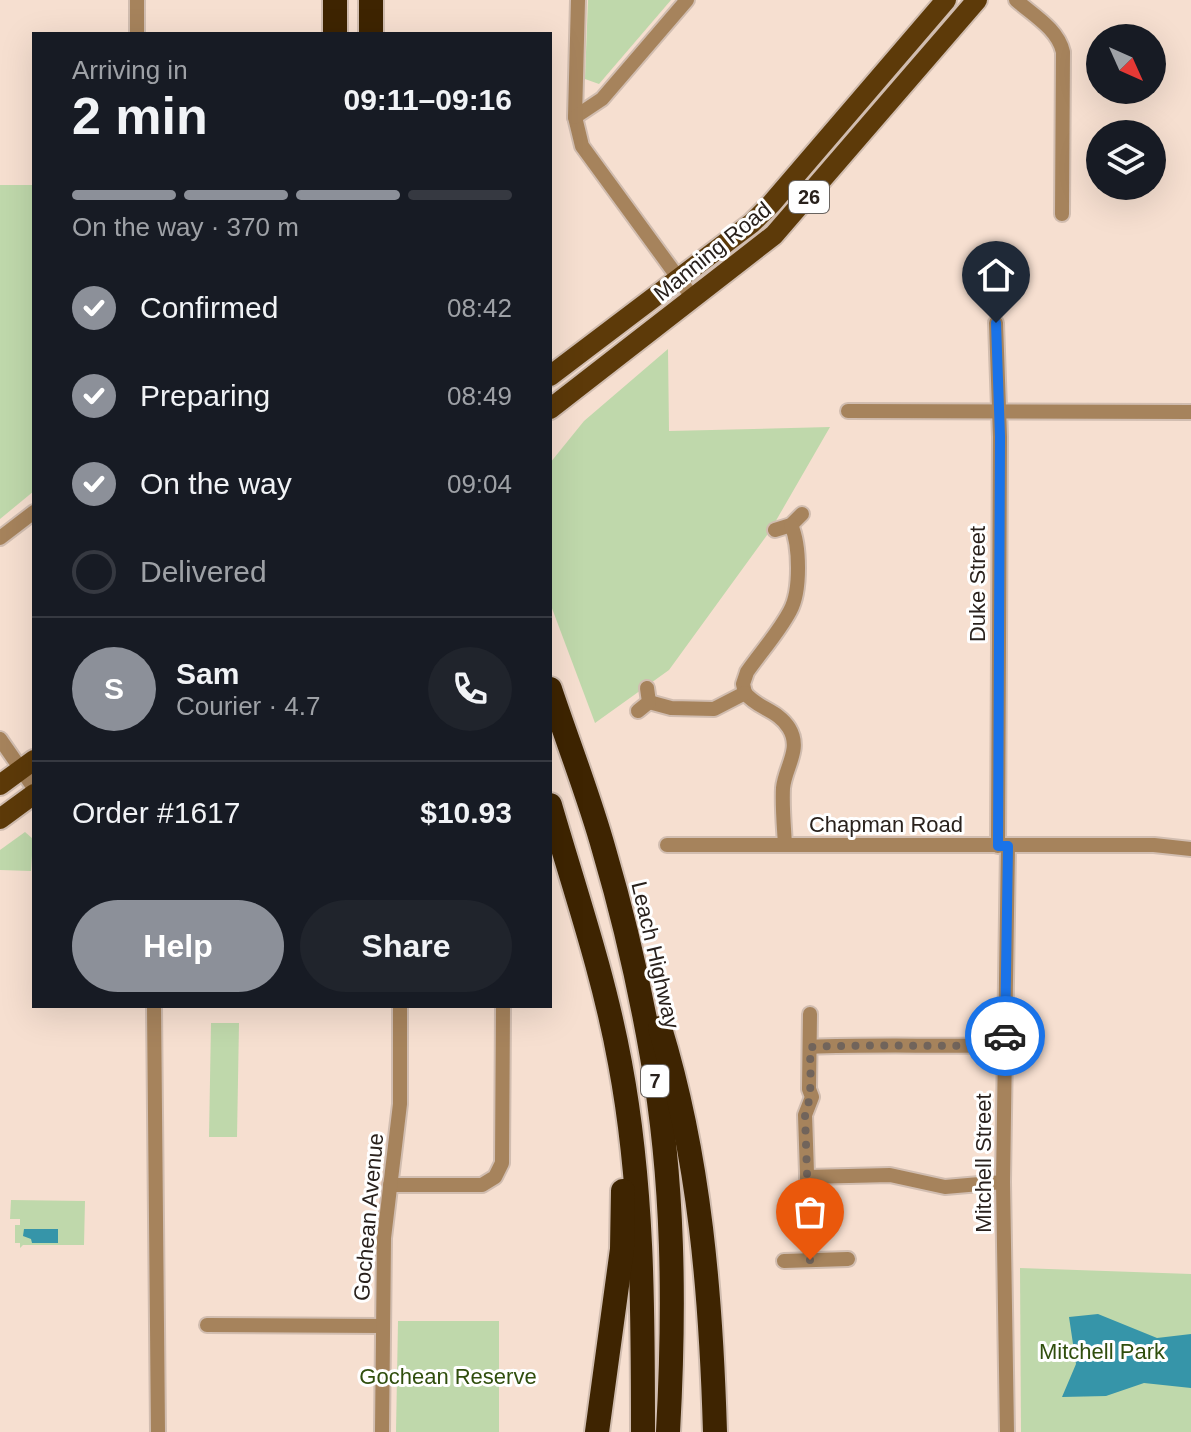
<!DOCTYPE html>
<meta charset="utf-8">
<style>
:root{--surface:#171b24;--page:#20242c;--text:#f1f3f6;--muted:#9ea1a6;--line:#363941;--accent:#8c9099}
body{margin:0;font-family:Arial,sans-serif;background:var(--page);color:var(--text);height:100vh;display:flex;flex-direction:column;font-size:30px;white-space:nowrap}
*{box-sizing:border-box;margin:0}
p{font-size:26px;color:var(--muted)}
.icon{flex:none;width:44px;height:44px;fill:none;stroke:currentColor;stroke-width:2;stroke-linecap:round;stroke-linejoin:round}
.map{position:relative;flex:1;overflow:hidden}
.sheet{position:absolute;left:32px;top:32px;width:520px;height:976px;display:flex;flex-direction:column;background:var(--surface);border-radius:0px;box-shadow:0 8px 32px #0002}
.sheet>*{flex:none}
.needle{width:52px;rotate:135deg}
.fabs{position:absolute;left:1086px;top:24px;display:grid;gap:16px}
.fabs a{display:grid;place-items:center;width:80px;height:80px;border-radius:50%;background:var(--surface);box-shadow:0 8px 32px #0002;font-size:40px}
.pin{position:absolute;display:grid;place-items:center;width:68px;height:68px;color:#fff;margin:-82px -34px;border-radius:50% 50% 50% 0;rotate:-45deg;box-shadow:0 0 8px #0007}
.pin .icon{rotate:45deg}
.courier{position:absolute;display:grid;place-items:center;width:80px;height:80px;margin:-40px;border:6px solid #1a73e8;border-radius:50%;background:#fff;color:#222;box-shadow:0 2px 10px #0007}
.overview em{font-style:normal;font-weight:600}
.overview div{display:flex;flex-direction:column-reverse}
.overview{display:flex;align-items:center;justify-content:space-between;height:136px;padding:0 40px}
h1{font-size:52px;font-weight:600;line-height:60px}
.bar{display:grid;grid-template-columns:repeat(4,1fr);gap:12px 8px;align-content:center;height:96px;padding:0 40px}
.bar i{height:10px;border-radius:6px;background:var(--line)}
.bar .current{background:var(--accent)}
.bar p{grid-column:span 4}
.line{display:flex;align-items:center;gap:20px;padding:0 40px;border-top:2px solid var(--line)}
.line div{flex:1}
.round{display:grid;place-items:center;flex:none;width:84px;height:84px;border-radius:42px;background:var(--page)}
ol{padding:0 40px;list-style:none}
li{display:flex;align-items:center;gap:24px;height:88px}
li p{margin-inline-start:auto}
li .icon{padding:8px;border-radius:50%;background:var(--accent);color:#fff;stroke-width:4}
li:last-child{color:var(--muted)}
li i{width:44px;height:44px;border:4px solid var(--line);border-radius:50%}
.primary-button{display:flex;gap:16px;margin-top:auto;padding:16px 40px}
.primary-button a{flex:1;height:92px;border-radius:48px;background:var(--accent);color:#fff;font-size:32px;font-weight:600;line-height:92px;text-align:center}
.primary-button a+a{background:var(--page);color:var(--text)}
.map>svg:first-child{display:block}
</style>
<div class="map">
<svg width="1191" height="1432" viewBox="0 0 1191 1432">
<rect width="100%" height="100%" fill="#f6dfd0"/>
<!-- green -->
<g fill="#bfd8ab">
<polygon points="588,0 671,0 599,84 585,79"/>
<polygon points="0,185 34,185 34,491 0,519"/>
<polygon points="668,349 669,431 830,427 770,531 669,670 595,723 550,603 550,463 584,421"/>
<polygon points="25,832 33,839 31,871 0,870 0,850"/>
<polygon points="211,1023 239,1023 237,1137 209,1137"/>
<polygon points="11,1200 85,1201 84,1245 23,1245 20,1248 20,1243 15,1243 15,1225 20,1225 20,1219 10,1219"/>
<polygon points="1020,1268 1191,1274 1191,1432 1021,1432"/>
<polygon points="398,1321 499,1321 499,1432 396,1432"/>
</g>
<!-- water -->
<g fill="#3695a9">
<polygon points="24,1229 58,1229 58,1243 32,1243 31,1239 23,1236"/>
<polygon points="1098,1314 1157,1338 1191,1334 1191,1388 1144,1383 1106,1396 1062,1397 1076,1364 1069,1317"/>
</g>
<g fill="none" stroke-linecap="round" stroke-linejoin="round">
<defs>
<g id="street">
<polyline points="578,0 575,117 582,146 693,298"/>
<path d="M1016,0C1033,15 1058,29 1063,52L1062,214"/>
<polyline points="137,34 137,0"/>
<polyline points="575,117 602,99 687,0"/>
<polyline points="996,323 1000,437 998,846"/>
<polyline points="848,411 1191,412"/>
<polyline points="775,530 791,525 802,514"/>
<polyline points="0,538 34,512"/>
<path d="M745,693L743,684L747,672C761,652 779,632 790,611C801,591 800,545 791,525"/>
<path d="M745,693C758,709 778,710 789,728C802,749 785,767 783,788C782,807 784,827 785,845"/>
<polyline points="649,702 671,708 714,709 745,693"/>
<polyline points="638,711 649,702 647,688"/>
<polyline points="0,739 34,788"/>
<polyline points="667,845 1154,845 1191,849"/>
<polyline points="154,1006 158,1432"/>
<path d="M810,1047C875,1044 940,1047 1005,1045"/>
<polyline points="807,1177 890,1175 945,1187 1003,1182"/>
<polyline points="390,1185 482,1185 495,1177 502,1163 503,1006"/>
<polyline points="810,1260 805,1115 812,1097 809,1089 810,1014"/>
<polyline points="784,1261 848,1259"/>
<polyline points="207,1325 382,1326"/>
<polyline points="382,1432 384,1238 400,1104 400,1006"/>
<polyline points="1007,1432 1003,1182 1008,846"/>
</g>
<g id="primary">
<polyline points="550,376 752,223 771,204 946,0"/>
<polyline points="550,409 774,235 977,0"/>
<polyline points="0,785 34,760"/>
<polyline points="0,819 34,794"/>
</g>
<g id="highway">
<polyline points="335,0 335,34"/>
<polyline points="371,0 371,34"/>
<path d="M550,689C568,743 589,796 604,850C624,918 640,988 652,1057C674,1181 675,1307 668,1432"/>
<path d="M550,805C575,891 604,975 620,1063C643,1185 643,1309 643,1432"/>
<path d="M660,1028C700,1158 711,1297 715,1432"/>
<polyline points="597,1432 622,1249 623,1191"/>
</g>
</defs>
<!-- street casing -->
<use href="#street" stroke="#d1bdb0" stroke-width="18"/>
<!-- primary casing -->
<use href="#primary" stroke="#d1bdb0" stroke-width="24"/>
<!-- highway casing -->
<use href="#highway" stroke="#d1bdb0" stroke-width="28"/>
<!-- street -->
<use href="#street" stroke="#a6835c" stroke-width="14"/>
<!-- primary -->
<use href="#primary" stroke="#5d3a09" stroke-width="20"/>
<!-- highway -->
<use href="#highway" stroke="#3e2401" stroke-width="24"/>
</g>
<g fill="none" stroke-linecap="round" stroke-linejoin="round">
<!-- done -->
<path stroke="#71645b" stroke-width="8" stroke-dasharray="0 14.4" d="M810,1260L805,1115C813,1094 810,1070 810,1047C875,1044 940,1047 1005,1045V1036"/>
<!-- route -->
<polyline stroke="#1a73e8" stroke-width="10" points="996,323 1000,437 998,846 1008,846 1005,1036"/>
</g>
<g text-anchor="middle" stroke-width="6" stroke-linejoin="round" paint-order="stroke">
<!-- shield labels -->
<g fill="#fff" stroke="#696460" stroke-width="2">
<rect x="789" y="181" width="40" height="32" rx="6"/>
<rect x="641" y="1065" width="28" height="32" rx="6"/>
</g>
<g font-size="20" font-weight="bold" fill="#29211c">
<text x="809" y="204">26</text>
<text x="655" y="1088">7</text>
</g>
<!-- street labels -->
<g font-size="22" fill="#29211c" stroke="#fff">
<text transform="translate(712 251) rotate(-39)" y="8">Manning Road</text>
<text transform="translate(977 584) rotate(-90)" y="8">Duke Street</text>
<text x="886" y="832">Chapman Road</text>
<text transform="translate(656 955) rotate(77)" y="8">Leach Highway</text>
<text transform="translate(983 1163) rotate(-90)" y="8">Mitchell Street</text>
<text transform="translate(368 1217) rotate(-85)" y="8">Gochean Avenue</text>
</g>
<!-- park labels -->
<g font-size="22" fill="#304e0d" stroke="#fff">
<text x="1102" y="1359">Mitchell Park</text>
<text x="448" y="1384">Gochean Reserve</text>
</g>
</g>
</svg>
<div class="fabs">
<a><svg class="needle" viewBox="-14 -14 28 28"><path d="M0-13l5 13h-10z" fill="#e53935"/><path d="M0 13l5-13h-10z" fill="#9ea1a6"/></svg></a>
<a><svg class="icon" aria-label="layers" viewBox="0 0 24 24"><path d="M12 4l9 5-9 5-9-5zM3 14l9 5 9-5"/></svg></a>
</div>
<div class="pin" style="left:810px;top:1260px;background:#ea580c"><svg class="icon" aria-label="bag" viewBox="0 0 24 24"><path d="M5 8h14l-1 12H6zM9 8a3 3 0 0 1 6 0"/></svg></div>
<div class="pin" style="left:996px;top:323px;background:#1f2937"><svg class="icon" aria-label="home" viewBox="0 0 24 24"><path d="M3 11l9-7 9 7M6 9v11h12V9"/></svg></div>
<div class="courier" style="left:1005px;top:1036px"><svg class="icon" aria-label="car" viewBox="0 0 24 24"><path d="M5 17H2v-5l4-1 3-4h7l3 4 3 1v5h-3M9 17h6M6 11h13"/><circle cx="7" cy="17" r="2"/><circle cx="17" cy="17" r="2"/></svg></div>
<section class="sheet">
<div class="overview"><div><h1>2 min</h1><p>Arriving in</p></div><em>09:11–09:16</em></div>
<div class="bar"><i class="current"></i><i class="current"></i><i class="current"></i><i></i><p>On the way · 370 m</p></div>
<ol>
<li><svg class="icon" aria-label="check" viewBox="0 0 24 24"><path d="M5 12l5 5 9-10"/></svg>Confirmed<p>08:42</p></li>
<li><svg class="icon" aria-label="check" viewBox="0 0 24 24"><path d="M5 12l5 5 9-10"/></svg>Preparing<p>08:49</p></li>
<li><svg class="icon" aria-label="check" viewBox="0 0 24 24"><path d="M5 12l5 5 9-10"/></svg>On the way<p>09:04</p></li>
<li><i></i>Delivered</li>
</ol>
<div class="line" style="height:144px"><b class="round" style="background:var(--accent);color:#fff">S</b><div><b>Sam</b><p>Courier · 4.7</p></div><a class="round"><svg class="icon" aria-label="phone" viewBox="0 0 24 24"><path d="M5 4h4l2 5-3 2q2 4 5 5l2-3 5 2v4C11 20 4 13 5 4z"/></svg></a></div>
<div class="line" style="height:104px"><div>Order #1617</div><b>$10.93</b></div>
<div class="primary-button"><a>Help</a><a>Share</a></div>
</section>
</div>
